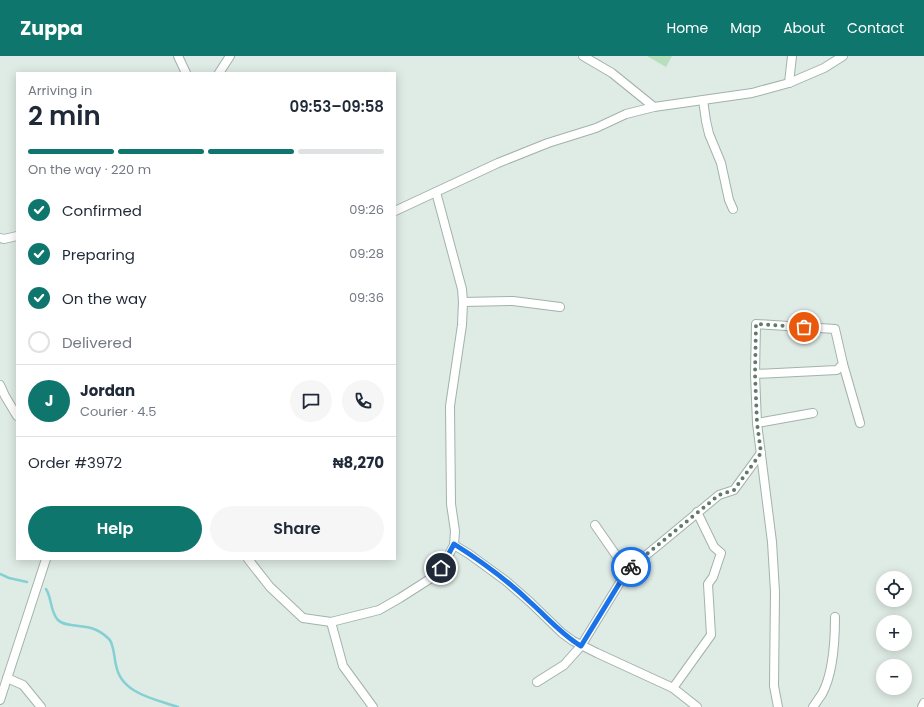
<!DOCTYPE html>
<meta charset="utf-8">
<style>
:root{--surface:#fff;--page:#f6f6f7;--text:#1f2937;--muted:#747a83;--line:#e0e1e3;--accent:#0f766e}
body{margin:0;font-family:Poppins,sans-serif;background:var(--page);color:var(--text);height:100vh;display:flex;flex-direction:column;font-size:15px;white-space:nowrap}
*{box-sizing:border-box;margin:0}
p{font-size:13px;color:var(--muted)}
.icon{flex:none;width:22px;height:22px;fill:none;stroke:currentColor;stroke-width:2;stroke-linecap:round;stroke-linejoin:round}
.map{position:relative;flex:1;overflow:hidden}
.drawer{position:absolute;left:16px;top:16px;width:380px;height:488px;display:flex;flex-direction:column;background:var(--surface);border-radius:0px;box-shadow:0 2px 10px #0003}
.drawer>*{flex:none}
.controls{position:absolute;left:876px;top:515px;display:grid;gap:8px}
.controls a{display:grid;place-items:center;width:36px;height:36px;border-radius:50%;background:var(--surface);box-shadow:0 2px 10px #0003;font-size:20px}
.pin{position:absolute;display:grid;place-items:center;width:34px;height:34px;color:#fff;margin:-17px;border:2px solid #fff;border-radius:50%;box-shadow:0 1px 4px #0007}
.courier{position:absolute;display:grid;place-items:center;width:40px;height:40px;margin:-20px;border:3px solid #1a73e8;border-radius:50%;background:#fff;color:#222;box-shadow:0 1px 5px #0007}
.overview em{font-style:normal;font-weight:600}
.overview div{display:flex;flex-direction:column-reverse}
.overview{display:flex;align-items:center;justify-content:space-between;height:68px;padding:0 12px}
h1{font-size:26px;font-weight:600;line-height:30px}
.bar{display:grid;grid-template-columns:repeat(4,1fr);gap:6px 4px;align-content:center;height:48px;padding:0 12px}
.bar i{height:5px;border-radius:3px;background:var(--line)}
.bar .active{background:var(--accent)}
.bar p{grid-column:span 4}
.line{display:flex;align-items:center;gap:10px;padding:0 12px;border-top:1px solid var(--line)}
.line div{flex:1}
.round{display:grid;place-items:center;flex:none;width:42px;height:42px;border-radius:21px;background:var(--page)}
ol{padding:0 12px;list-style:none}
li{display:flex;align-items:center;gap:12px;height:44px}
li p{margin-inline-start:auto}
li .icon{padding:4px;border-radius:50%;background:var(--accent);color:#fff;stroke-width:4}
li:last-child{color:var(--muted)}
li i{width:22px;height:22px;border:2px solid var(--line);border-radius:50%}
.action{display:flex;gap:8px;margin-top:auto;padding:8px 12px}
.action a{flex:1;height:46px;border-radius:24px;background:var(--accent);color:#fff;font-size:16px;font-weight:600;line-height:46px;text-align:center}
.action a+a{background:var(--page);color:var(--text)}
header{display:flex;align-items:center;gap:24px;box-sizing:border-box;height:56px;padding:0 20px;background:var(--accent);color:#fff}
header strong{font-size:19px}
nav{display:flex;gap:22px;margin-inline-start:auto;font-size:14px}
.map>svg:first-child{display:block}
</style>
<header>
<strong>Zuppa</strong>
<nav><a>Home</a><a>Map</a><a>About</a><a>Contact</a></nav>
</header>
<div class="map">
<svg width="924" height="651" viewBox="0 0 924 651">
<rect width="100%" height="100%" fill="#dfebe5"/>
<!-- green -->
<polygon fill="#b7debd" points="647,0 672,0 666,11"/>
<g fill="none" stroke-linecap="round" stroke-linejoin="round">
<!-- stream -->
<g stroke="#84d0d3" stroke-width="2.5">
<polyline points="0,518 9,522 27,526"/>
<path d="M46,533C52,542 50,556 58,564C65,571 81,569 91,572C98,574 104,578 109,583C114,588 114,602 116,609C121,638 155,643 178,651"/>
</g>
<defs>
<g id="street">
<polyline points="178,0 186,17"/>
<polyline points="583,0 612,17 654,51"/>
<polyline points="219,17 230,0"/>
<polyline points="789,27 792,0"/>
<polyline points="703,44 706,65 709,78 721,107 729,144 733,153"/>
<polyline points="395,155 498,107 548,87 596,72 626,58 654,51 752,37 789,27 824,12 843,0"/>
<polyline points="0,182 4,183 17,180"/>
<polyline points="463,246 513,245 560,251"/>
<polyline points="843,308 860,367"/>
<polyline points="755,318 837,314 843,308 835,273 756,268 755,318 757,367 813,357"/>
<polyline points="0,329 5,340 17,360"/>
<polyline points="757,367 772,486 775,536 774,630 778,651"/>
<polyline points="595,469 627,515"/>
<polyline points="454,489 469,498 506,525 530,546 562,577 573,585 597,597 673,632 697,651"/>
<polyline points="248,503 270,531 303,562 331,566 379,554 400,542 436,519 446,504 454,489 455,475 451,448 450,350 462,269 463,246 462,233 436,136"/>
<polyline points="331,566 343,610 373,651"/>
<polyline points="7,622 23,629 41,651"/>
<polyline points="537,626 564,609 581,590 627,515 719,439 734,434 761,397"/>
<polyline points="673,632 711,579 708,528 713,521 721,497 714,491 697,456"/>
<polyline points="0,644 46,503"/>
<path d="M813,651C816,647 819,642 822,638C833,618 835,584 835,561"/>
<polyline points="922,651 924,647"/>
</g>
</defs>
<!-- street casing -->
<use href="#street" stroke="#a2b3ab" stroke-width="10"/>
<!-- street -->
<use href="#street" stroke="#fff" stroke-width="8"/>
</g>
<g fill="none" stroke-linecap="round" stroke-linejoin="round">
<!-- done -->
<polyline stroke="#627970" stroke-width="4" stroke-dasharray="0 7.2" points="631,511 719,439 734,434 761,397 757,367 755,318 756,268 804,271"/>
<!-- route -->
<path stroke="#1a73e8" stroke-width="5" d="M441,512L454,488C481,505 507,524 530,546C547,561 561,578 581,590L627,515L631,511"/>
</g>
</svg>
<div class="controls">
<a><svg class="icon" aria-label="locate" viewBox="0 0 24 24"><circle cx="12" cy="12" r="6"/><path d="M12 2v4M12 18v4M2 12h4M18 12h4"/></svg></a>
<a>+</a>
<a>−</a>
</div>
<div class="pin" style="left:804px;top:271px;background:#ea580c"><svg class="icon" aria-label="bag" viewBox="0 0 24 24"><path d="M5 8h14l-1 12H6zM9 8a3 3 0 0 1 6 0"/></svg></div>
<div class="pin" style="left:441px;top:512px;background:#1f2937"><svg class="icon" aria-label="home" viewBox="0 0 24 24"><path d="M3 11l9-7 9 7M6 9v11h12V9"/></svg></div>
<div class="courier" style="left:631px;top:511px"><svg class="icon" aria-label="bike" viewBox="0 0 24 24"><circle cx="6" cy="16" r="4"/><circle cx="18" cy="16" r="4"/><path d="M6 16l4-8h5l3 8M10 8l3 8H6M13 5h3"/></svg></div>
<section class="drawer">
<div class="overview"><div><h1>2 min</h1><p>Arriving in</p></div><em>09:53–09:58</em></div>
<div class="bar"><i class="active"></i><i class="active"></i><i class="active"></i><i></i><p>On the way · 220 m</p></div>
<ol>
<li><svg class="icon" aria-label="check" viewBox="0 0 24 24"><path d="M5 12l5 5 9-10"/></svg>Confirmed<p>09:26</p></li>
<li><svg class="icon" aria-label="check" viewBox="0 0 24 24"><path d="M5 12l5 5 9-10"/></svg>Preparing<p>09:28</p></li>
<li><svg class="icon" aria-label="check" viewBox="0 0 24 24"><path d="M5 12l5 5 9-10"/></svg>On the way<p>09:36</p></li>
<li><i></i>Delivered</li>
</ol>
<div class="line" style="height:72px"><b class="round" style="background:var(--accent);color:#fff">J</b><div><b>Jordan</b><p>Courier · 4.5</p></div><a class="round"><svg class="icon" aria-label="chat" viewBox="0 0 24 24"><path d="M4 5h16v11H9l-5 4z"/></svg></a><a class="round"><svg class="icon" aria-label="phone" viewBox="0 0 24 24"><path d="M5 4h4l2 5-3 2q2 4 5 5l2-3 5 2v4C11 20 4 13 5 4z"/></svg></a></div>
<div class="line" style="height:52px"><div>Order #3972</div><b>₦8,270</b></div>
<div class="action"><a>Help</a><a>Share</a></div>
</section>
</div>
